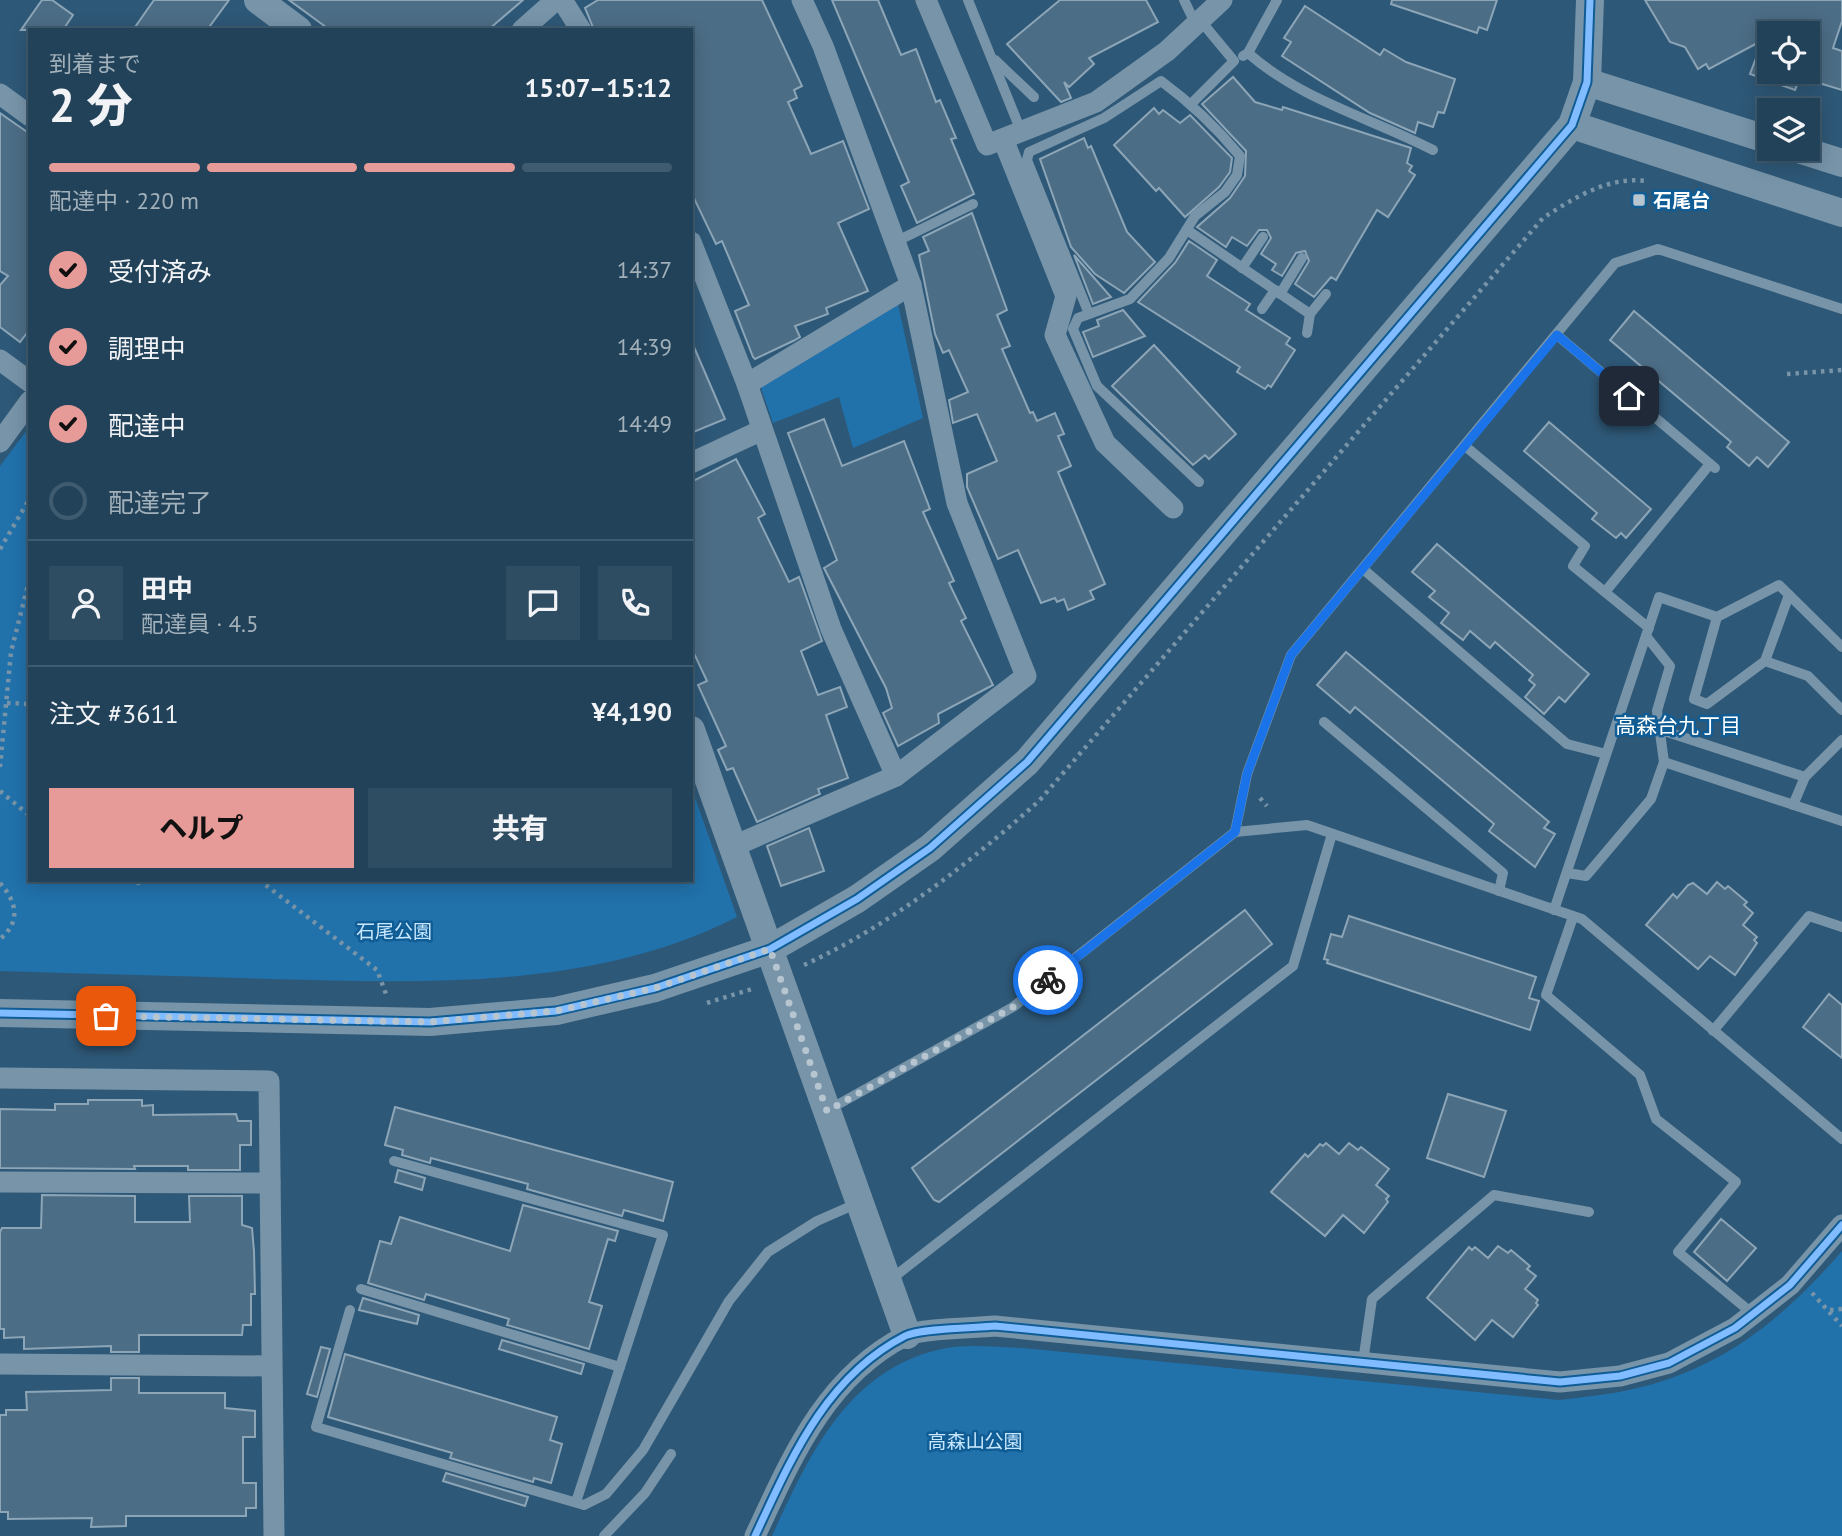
<!DOCTYPE html>
<html lang="ja">
<meta charset="utf-8">
<style>
:root{--surface:#224259;--page:#2e4d62;--text:#f1f3f6;--muted:#a2b0ba;--line:#3f5b6f;--accent:#e69b98}
body{margin:0;font-family:"PT Sans","Noto Sans JP",sans-serif;background:var(--page);color:var(--text);height:100vh;display:flex;flex-direction:column;font-size:26px;white-space:nowrap}
*{box-sizing:border-box;margin:0}
p{font-size:23px;color:var(--muted)}
.icon{flex:none;width:38px;height:38px;fill:none;stroke:currentColor;stroke-width:2;stroke-linecap:round;stroke-linejoin:round}
.map{position:relative;flex:1;overflow:hidden}
.panel{position:absolute;left:28px;top:28px;width:665px;height:854px;display:flex;flex-direction:column;background:var(--surface);border-radius:0px;box-shadow:0 4px 18px #0003,0 0 0 2px var(--line)}
.panel>*{flex:none}
.tools{position:absolute;left:1757px;top:21px;display:grid;gap:14px}
.tools a{display:grid;place-items:center;width:63px;height:63px;border-radius:0px;background:var(--surface);box-shadow:0 4px 18px #0003,0 0 0 2px var(--line);font-size:35px}
.pin{position:absolute;display:grid;place-items:center;width:60px;height:60px;color:#fff;margin:-30px;border-radius:14px;box-shadow:0 4px 10px #0006}
.courier{position:absolute;display:grid;place-items:center;width:70px;height:70px;margin:-35px;border:5px solid #1a73e8;border-radius:50%;background:#fff;color:#222;box-shadow:0 2px 9px #0007}
.head em{font-style:normal;font-weight:800}
.head div{display:flex;flex-direction:column-reverse}
.head{display:flex;align-items:center;justify-content:space-between;height:119px;padding:0 21px}
h1{font-size:46px;font-weight:800;line-height:52px}
.bar{display:grid;grid-template-columns:repeat(4,1fr);gap:10px 7px;align-content:center;height:84px;padding:0 21px}
.bar i{height:9px;border-radius:5px;background:var(--line)}
.bar .current{background:var(--accent)}
.bar p{grid-column:span 4}
.line{display:flex;align-items:center;gap:18px;padding:0 21px;border-top:2px solid var(--line)}
.line div{flex:1}
.round{display:grid;place-items:center;flex:none;width:74px;height:74px;border-radius:0px;background:var(--page)}
ol{padding:0 21px;list-style:none}
li{display:flex;align-items:center;gap:21px;height:77px}
li p{margin-inline-start:auto}
li .icon{padding:7px;border-radius:50%;background:var(--accent);color:#111;stroke-width:4}
li:last-child{color:var(--muted)}
li i{width:38px;height:38px;border:4px solid var(--line);border-radius:50%}
.primary-button{display:flex;gap:14px;margin-top:auto;padding:14px 21px}
.primary-button a{flex:1;height:80px;border-radius:0px;background:var(--accent);color:#111;font-size:28px;font-weight:800;line-height:80px;text-align:center}
.primary-button a+a{background:var(--page);color:var(--text)}
.map>svg:first-child{display:block}
</style>
<div class="map">
<svg width="1842" height="1536" viewBox="0 0 1842 1536">
<rect width="100%" height="100%" fill="#2e5877"/>
<!-- green -->
<g fill="#2171ab">
<polygon points="898,304 923,418 853,448 839,397 773,423 760,385"/>
<path d="M30,426V880H691V786L737,917C594,990 425,983 270,979C180,976 90,974 0,971V466Z"/>
<path d="M1842,1251V1536H772C808,1458 845,1373 937,1350C965,1343 994,1347 1023,1348L1559,1400C1582,1397 1606,1395 1629,1390C1721,1370 1782,1320 1842,1251Z"/>
</g>
<!-- building -->
<g fill="#4c6d86" stroke="#8ca5b7" stroke-width="2" fill-rule="evenodd">
<polygon points="42,0 52,0 73,15 63,30 21,30"/>
<polygon points="154,0 229,0 207,30 133,30"/>
<polygon points="289,0 523,0 488,30 330,30"/>
<polygon points="598,0 762,0 802,86 794,90 797,98 788,102 811,154 843,141 869,209 838,223 868,291 826,308 828,314 795,326 800,337 793,341 755,359 753,357 735,311 749,305 722,241 716,244 691,192 691,30 594,30 585,8"/>
<polygon points="832,0 878,0 901,55 916,49 936,102 940,100 956,138 951,139 974,194 917,223 901,186 909,182"/>
<polygon points="1060,0 1146,0 1158,22 1089,58 1094,64 1069,87 1064,82 1071,98 1061,102 1007,44"/>
<polygon points="1392,0 1497,0 1487,30 1479,27 1477,33 1391,4"/>
<path d="M1645,0H1842V21L1833,48L1842,51V90L1806,79L1805,82L1799,80L1795,90L1750,74L1763,40L1709,69L1706,64L1698,69L1685,47L1670,42ZM1769,33H1808V72H1769Z"/>
<polygon points="1305,6 1380,55 1384,49 1406,62 1455,79 1444,113 1438,112 1433,127 1418,122 1415,133 1370,113 1282,56 1291,42 1284,38"/>
<polygon points="1233,77 1255,102 1282,110 1283,107 1411,148 1407,163 1412,166 1409,171 1415,175 1388,217 1377,210 1336,280 1331,277 1314,297 1295,284 1309,261 1305,251 1296,253 1282,276 1272,270 1276,264 1261,254 1271,238 1267,230 1259,230 1247,246 1232,237 1226,247 1197,227 1230,198 1245,176 1246,151 1202,104"/>
<polygon points="1154,108 1159,114 1163,110 1180,123 1190,115 1232,158 1230,172 1219,187 1185,217 1159,188 1156,191 1114,145"/>
<polygon points="0,113 30,134 30,329 20,342 0,327 0,285 8,276 0,271"/>
<polygon points="1084,138 1088,148 1091,146 1127,232 1155,262 1124,293 1095,274 1071,247 1040,159"/>
<polygon points="972,213 1007,310 997,315 1010,346 1002,349 1030,413 1033,412 1037,421 1055,413 1064,434 1058,436 1071,466 1058,472 1105,584 1090,591 1094,599 1068,610 1064,599 1057,602 1055,598 1041,603 1018,550 998,559 967,487 967,474 997,461 977,414 953,423 949,400 968,392 949,350 943,353 935,334 919,255 929,251 923,237"/>
<polygon points="1189,241 1217,260 1207,276 1250,304 1246,310 1290,338 1286,344 1295,350 1271,387 1268,385 1265,389 1237,372 1240,367 1138,302 1175,263"/>
<polygon points="1074,255 1111,297 1093,304"/>
<polygon points="1123,310 1145,336 1093,357 1083,332 1099,326 1097,320"/>
<polygon points="1634,311 1789,442 1768,467 1757,457 1749,466 1727,447 1731,442 1610,340"/>
<polygon points="691,340 725,419 691,433"/>
<polygon points="1154,345 1236,434 1209,459 1205,455 1193,465 1112,386"/>
<polygon points="824,419 842,466 904,441 930,509 923,512 954,581 949,583 966,618 961,621 993,685 938,714 939,723 898,746 883,713 892,708 886,688 824,568 837,560 788,433"/>
<polygon points="1549,422 1651,509 1626,538 1621,533 1616,538 1592,519 1597,513 1524,451"/>
<polygon points="736,459 765,514 758,518 789,582 799,577 822,641 801,651 818,695 840,687 847,707 826,715 848,778 818,789 820,794 757,822 733,768 727,770 718,750 726,746 698,685 707,681 691,647 691,482"/>
<polygon points="1437,544 1589,674 1565,702 1559,697 1544,714 1525,697 1535,685 1529,680 1533,675 1495,642 1490,648 1470,631 1463,640 1441,623 1449,613 1429,597 1435,591 1412,572"/>
<polygon points="1346,652 1549,822 1544,828 1555,834 1535,867 1489,831 1494,824 1355,707 1350,713 1317,685"/>
<polygon points="809,828 824,871 781,886 767,846"/>
<polygon points="1717,882 1725,889 1728,886 1747,902 1744,905 1753,913 1743,925 1757,937 1754,940 1757,943 1735,975 1710,956 1698,969 1646,925 1673,894 1677,898 1688,885 1693,883 1707,894"/>
<polygon points="1245,910 1272,944 939,1202 934,1200 912,1168"/>
<polygon points="1349,916 1536,977 1529,998 1539,1001 1530,1030 1327,963 1328,960 1324,959 1331,934 1342,937"/>
<polygon points="1829,994 1842,1005 1842,1058 1803,1027"/>
<polygon points="1448,1094 1506,1111 1484,1177 1427,1158"/>
<polygon points="88,1100 142,1100 142,1106 153,1105 153,1115 236,1114 238,1121 251,1121 251,1145 240,1145 240,1170 188,1170 188,1166 134,1166 135,1169 0,1168 0,1109 55,1110 55,1104 88,1104"/>
<polygon points="395,1107 673,1182 663,1221 624,1210 622,1216 527,1189 528,1184 431,1158 430,1163 402,1155 403,1150 385,1145"/>
<polygon points="1326,1143 1339,1154 1349,1143 1358,1150 1361,1147 1389,1169 1376,1185 1389,1196 1386,1199 1388,1202 1364,1233 1343,1215 1325,1236 1271,1192 1305,1154 1308,1157 1320,1144 1323,1146"/>
<polygon points="398,1170 425,1178 422,1190 395,1182"/>
<polygon points="42,1195 135,1196 135,1222 190,1222 189,1196 242,1196 242,1225 252,1228 254,1251 255,1294 251,1294 251,1325 243,1325 242,1335 139,1335 139,1352 111,1352 111,1346 24,1349 24,1337 4,1338 4,1329 0,1329 0,1232 2,1228 41,1228"/>
<polygon points="523,1205 618,1231 615,1241 608,1239 589,1302 602,1306 589,1349 507,1325 509,1319 426,1294 424,1300 368,1283 380,1241 391,1244 400,1217 510,1251"/>
<polygon points="1721,1219 1756,1248 1727,1281 1694,1252"/>
<polygon points="1498,1246 1508,1253 1511,1250 1530,1266 1527,1269 1536,1276 1525,1289 1538,1300 1536,1303 1538,1305 1513,1337 1492,1320 1475,1340 1427,1298 1469,1247 1472,1250 1475,1247 1488,1258"/>
<polygon points="363,1298 419,1315 417,1324 359,1310"/>
<polygon points="502,1340 584,1364 581,1374 499,1349"/>
<polygon points="321,1347 330,1349 317,1397 307,1394"/>
<polygon points="345,1354 557,1417 550,1440 562,1444 551,1483 534,1478 533,1482 450,1458 452,1453 328,1417"/>
<polygon points="111,1378 139,1378 139,1393 225,1393 225,1408 255,1411 255,1437 243,1437 243,1483 256,1483 256,1508 246,1508 246,1516 126,1516 126,1526 91,1527 92,1518 8,1519 8,1512 0,1512 0,1415 6,1415 6,1410 27,1410 26,1392 111,1390"/>
<polygon points="446,1473 528,1497 525,1506 443,1481"/>
</g>
<g fill="none" stroke-linecap="round" stroke-linejoin="round">
<!-- path -->
<g stroke="#7794a9" stroke-width="4.5" stroke-dasharray="3.5 5" stroke-linecap="butt">
<polyline points="1787,374 1842,370"/>
<polyline points="0,549 30,498"/>
<polyline points="7,703 30,704"/>
<polyline points="0,767 11,652 30,577"/>
<polyline points="0,791 30,816"/>
<polyline points="1260,798 1267,806"/>
<polyline points="129,880 138,883 146,880"/>
<polyline points="259,880 377,970 386,994"/>
<path d="M0,883C17,902 21,922 0,939"/>
<path d="M804,965C891,925 968,864 1039,801L1543,218C1574,198 1608,176 1647,181"/>
<polyline points="707,1003 755,988"/>
<polyline points="1812,1293 1842,1326"/>
<polyline points="1830,1310 1842,1309"/>
</g>
<!-- service -->
<g stroke="#7794a9" stroke-width="10">
<polyline points="968,0 1021,131"/>
<polyline points="1184,0 1196,25"/>
<path d="M1248,53C1301,100 1371,118 1433,150"/>
<polyline points="1243,56 1248,53 1277,0"/>
<polyline points="995,60 1034,97"/>
<polyline points="1192,103 1234,61 1200,20"/>
<polyline points="1187,230 1310,314"/>
<polyline points="895,242 973,204"/>
<polyline points="1242,268 1263,237"/>
<polyline points="1280,294 1302,258"/>
<polyline points="1262,309 1275,290"/>
<path d="M1089,314L1027,160L1029,152L1104,118L1161,81C1191,103 1216,127 1240,156L1237,175L1225,192L1195,216L1169,258L1130,299L1078,318L1073,329L1097,386L1199,482"/>
<polyline points="1307,333 1310,314 1326,294"/>
<polyline points="1557,335 1715,468"/>
<polyline points="1465,446 1585,546 1573,566 1649,628"/>
<polyline points="1363,569 1567,744 1606,754"/>
<polyline points="1605,592 1710,464"/>
<polyline points="1717,617 1694,699 1707,704 1765,661 1808,676 1842,710"/>
<polyline points="1765,661 1789,595"/>
<polyline points="1324,722 1503,873 1499,891"/>
<polyline points="1658,729 1805,777"/>
<polyline points="1664,762 1842,821"/>
<polyline points="1793,805 1805,777 1842,740"/>
<polyline points="1235,832 1247,774 1291,655 1615,263 1658,249 1842,309"/>
<polyline points="1567,873 1586,876 1651,799 1664,762 1657,711 1670,666 1646,636"/>
<polyline points="1554,910 1659,597 1717,617 1779,585 1842,647"/>
<polyline points="1573,917 1546,995 1640,1075 1656,1119 1736,1182 1678,1252 1753,1314"/>
<polyline points="1713,1031 1809,916 1842,927"/>
<polyline points="828,1110 1013,1007 1235,832 1307,825 1582,919 1842,1139"/>
<polyline points="394,1161 663,1235 576,1502"/>
<polyline points="890,1280 1293,966 1332,834"/>
<polyline points="361,1289 620,1367"/>
<polyline points="350,1310 316,1427 584,1505 606,1494 643,1450 729,1301 768,1252 817,1221 858,1203"/>
<polyline points="1363,1362 1372,1299 1494,1195 1589,1212"/>
<polyline points="604,1536 645,1493 671,1454"/>
</g>
<!-- minor -->
<g stroke="#7794a9" stroke-width="21">
<polyline points="562,0 581,30"/>
<polyline points="926,0 987,145 1096,102 1167,51 1222,0"/>
<polyline points="522,30 556,0"/>
<polyline points="0,94 30,116"/>
<polyline points="1003,139 1066,296 1055,335 1105,443 1173,508"/>
<polyline points="691,242 747,384 831,629 896,776"/>
<polyline points="0,360 30,382"/>
<polyline points="747,384 911,285"/>
<polyline points="0,442 30,401"/>
<polyline points="691,463 762,430"/>
<polyline points="734,846 896,776 1026,676 957,503 911,285 823,46 802,0"/>
<polyline points="0,1078 269,1081 274,1536"/>
<polyline points="0,1182 270,1183"/>
<polyline points="0,1364 271,1366"/>
<path d="M755,1536C791,1459 825,1377 905,1336C920,1328 975,1328 995,1326L1560,1382L1620,1376L1669,1363L1735,1328L1790,1285L1842,1225"/>
</g>
<!-- tertiary -->
<g stroke="#7794a9" stroke-width="28">
<polyline points="258,0 298,30"/>
<polyline points="1587,82 1769,140"/>
<polyline points="1572,125 1842,213"/>
<polyline points="1798,149 1842,163"/>
<polyline points="691,730 907,1335"/>
<polyline points="0,1013 430,1022 556,1011 655,988 770,949 857,899 930,848 1027,762 1572,125 1587,82 1590,0"/>
</g>
<defs>
<g id="cycleway">
<polyline points="0,1013 430,1022 556,1011 655,988 770,949 857,899 930,848 1027,762 1572,125 1587,82 1590,0"/>
<path d="M755,1536C791,1459 825,1377 905,1336C920,1328 975,1328 995,1326L1560,1382L1620,1376L1669,1363L1735,1328L1790,1285L1842,1225"/>
</g>
</defs>
<!-- cycleway casing -->
<use href="#cycleway" stroke="#105c95" stroke-width="11"/>
<!-- cycleway -->
<use href="#cycleway" stroke="#80bcff" stroke-width="7"/>
</g>
<g fill="none" stroke-linecap="round" stroke-linejoin="round">
<!-- done -->
<polyline stroke="#b6c5cf" stroke-width="7" stroke-dasharray="0 12.6" points="106,1016 430,1022 556,1011 655,988 770,949 827,1111 1013,1007 1048,980"/>
<!-- route -->
<polyline stroke="#1a73e8" stroke-width="9" points="1048,980 1235,832 1247,774 1291,655 1557,335 1629,396"/>
</g>
<!-- markers -->
<rect fill="#b6c5cf" stroke="#105c95" stroke-width="2.5" x="1632" y="193" width="14" height="14" rx="3.5"/>
<g text-anchor="middle" stroke-width="5" stroke-linejoin="round" paint-order="stroke">
<!-- poi labels -->
<g font-size="19" font-weight="bold" fill="#fff" stroke="#105c95" text-anchor="start">
<text x="1653" y="207">石尾台</text>
</g>
<!-- park labels -->
<g font-size="19" fill="#c6e7fe" stroke="#105c95">
<text x="394" y="938">石尾公園</text>
<text x="975" y="1448">高森山公園</text>
</g>
<!-- neighbourhood labels -->
<g font-size="21" fill="#fff" stroke="#105c95">
<text x="1678" y="733">高森台九丁目</text>
</g>
</g>
</svg>
<div class="tools">
<a><svg class="icon" aria-label="locate" viewBox="0 0 24 24"><circle cx="12" cy="12" r="6"/><path d="M12 2v4M12 18v4M2 12h4M18 12h4"/></svg></a>
<a><svg class="icon" aria-label="layers" viewBox="0 0 24 24"><path d="M12 4l9 5-9 5-9-5zM3 14l9 5 9-5"/></svg></a>
</div>
<div class="pin" style="left:106px;top:1016px;background:#ea580c"><svg class="icon" aria-label="bag" viewBox="0 0 24 24"><path d="M5 8h14l-1 12H6zM9 8a3 3 0 0 1 6 0"/></svg></div>
<div class="pin" style="left:1629px;top:396px;background:#1f2937"><svg class="icon" aria-label="home" viewBox="0 0 24 24"><path d="M3 11l9-7 9 7M6 9v11h12V9"/></svg></div>
<div class="courier" style="left:1048px;top:980px"><svg class="icon" aria-label="bike" viewBox="0 0 24 24"><circle cx="6" cy="16" r="4"/><circle cx="18" cy="16" r="4"/><path d="M6 16l4-8h5l3 8M10 8l3 8H6M13 5h3"/></svg></div>
<section class="panel">
<div class="head"><div><h1>2 分</h1><p>到着まで</p></div><em>15:07–15:12</em></div>
<div class="bar"><i class="current"></i><i class="current"></i><i class="current"></i><i></i><p>配達中 · 220 m</p></div>
<ol>
<li><svg class="icon" aria-label="check" viewBox="0 0 24 24"><path d="M5 12l5 5 9-10"/></svg>受付済み<p>14:37</p></li>
<li><svg class="icon" aria-label="check" viewBox="0 0 24 24"><path d="M5 12l5 5 9-10"/></svg>調理中<p>14:39</p></li>
<li><svg class="icon" aria-label="check" viewBox="0 0 24 24"><path d="M5 12l5 5 9-10"/></svg>配達中<p>14:49</p></li>
<li><i></i>配達完了</li>
</ol>
<div class="line" style="height:126px"><a class="round"><svg class="icon" aria-label="person" viewBox="0 0 24 24"><circle cx="12" cy="8" r="4"/><path d="M4 21q1-7 8-7t8 7"/></svg></a><div><b>田中</b><p>配達員 · 4.5</p></div><a class="round"><svg class="icon" aria-label="chat" viewBox="0 0 24 24"><path d="M4 5h16v11H9l-5 4z"/></svg></a><a class="round"><svg class="icon" aria-label="phone" viewBox="0 0 24 24"><path d="M5 4h4l2 5-3 2q2 4 5 5l2-3 5 2v4C11 20 4 13 5 4z"/></svg></a></div>
<div class="line" style="height:91px"><div>注文 #3611</div><b>¥4,190</b></div>
<div class="primary-button"><a>ヘルプ</a><a>共有</a></div>
</section>
</div>
